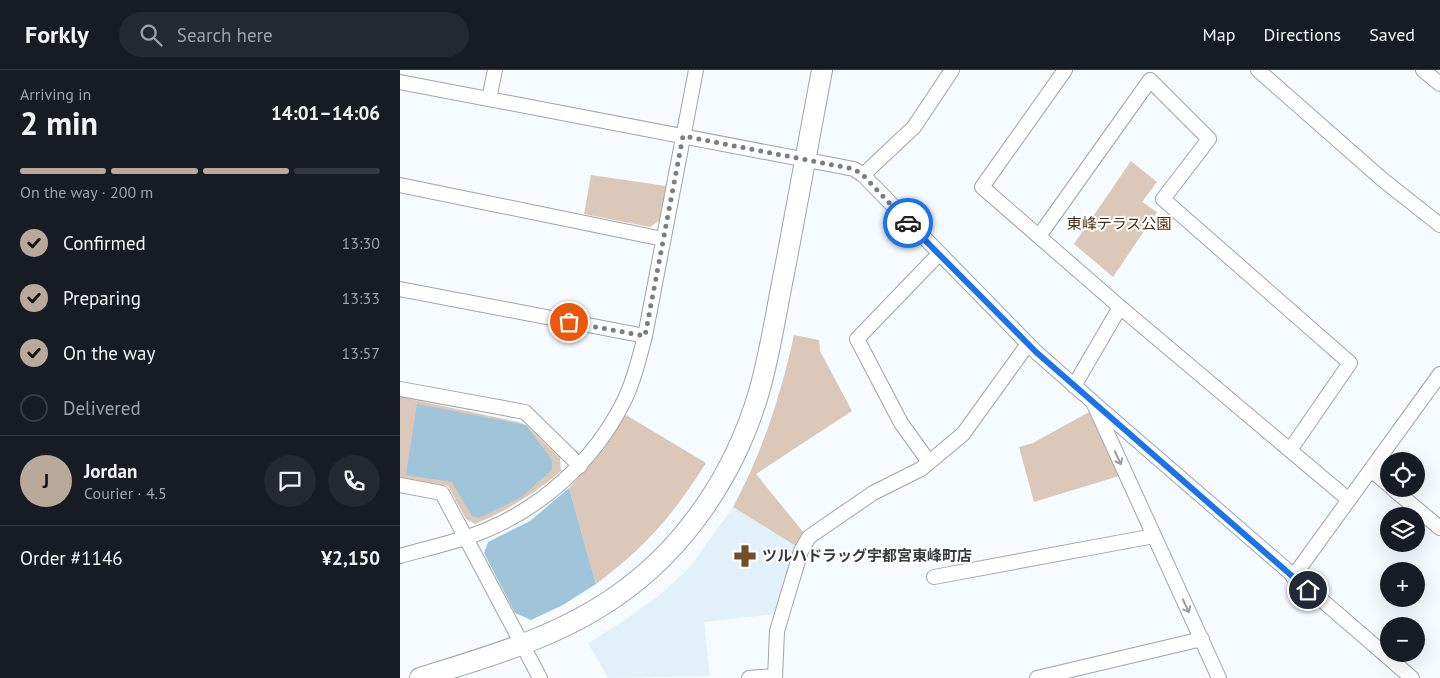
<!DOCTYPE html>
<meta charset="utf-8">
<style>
:root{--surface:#171b24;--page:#242831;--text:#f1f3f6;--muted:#9ea1a6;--line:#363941;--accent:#b9a99a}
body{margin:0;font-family:"PT Sans","Noto Sans JP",sans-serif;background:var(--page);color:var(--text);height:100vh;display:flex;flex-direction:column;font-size:19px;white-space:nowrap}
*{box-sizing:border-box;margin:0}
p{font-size:16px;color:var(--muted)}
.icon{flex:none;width:28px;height:28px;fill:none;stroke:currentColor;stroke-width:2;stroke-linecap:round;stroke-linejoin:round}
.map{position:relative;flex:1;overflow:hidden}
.side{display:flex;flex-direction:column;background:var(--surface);width:400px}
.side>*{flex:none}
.fabs{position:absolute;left:980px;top:382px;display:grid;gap:10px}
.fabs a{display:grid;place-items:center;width:45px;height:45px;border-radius:50%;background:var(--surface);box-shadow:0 5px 20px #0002;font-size:25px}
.pin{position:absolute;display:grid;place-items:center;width:42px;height:42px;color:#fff;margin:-21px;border:2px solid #fff;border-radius:50%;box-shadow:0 1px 5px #0007}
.courier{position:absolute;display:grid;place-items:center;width:50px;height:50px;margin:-25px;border:4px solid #1a73e8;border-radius:50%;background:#fff;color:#222;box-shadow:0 1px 6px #0007}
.summary em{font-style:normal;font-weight:700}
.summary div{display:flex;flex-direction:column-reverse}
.summary{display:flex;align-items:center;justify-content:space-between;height:85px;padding:0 20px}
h1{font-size:32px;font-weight:700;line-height:38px}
.bar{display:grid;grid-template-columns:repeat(4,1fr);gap:8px 5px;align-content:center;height:60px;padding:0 20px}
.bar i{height:6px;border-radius:4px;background:var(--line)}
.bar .active{background:var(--accent)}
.bar p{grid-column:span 4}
.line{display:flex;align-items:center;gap:12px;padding:0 20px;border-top:1px solid var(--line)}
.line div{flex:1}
.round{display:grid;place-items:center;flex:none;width:52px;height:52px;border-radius:26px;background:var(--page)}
ol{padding:0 20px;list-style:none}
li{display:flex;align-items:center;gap:15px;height:55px}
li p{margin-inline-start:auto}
li .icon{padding:5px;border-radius:50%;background:var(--accent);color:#111;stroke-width:4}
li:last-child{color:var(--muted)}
li i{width:28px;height:28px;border:2px solid var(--line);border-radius:50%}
header{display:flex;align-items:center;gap:30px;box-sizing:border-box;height:70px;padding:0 25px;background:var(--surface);border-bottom:1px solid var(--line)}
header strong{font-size:24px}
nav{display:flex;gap:28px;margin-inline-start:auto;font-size:18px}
.search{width:350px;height:45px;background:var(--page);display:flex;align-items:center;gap:12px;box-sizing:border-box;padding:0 18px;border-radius:28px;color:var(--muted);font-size:19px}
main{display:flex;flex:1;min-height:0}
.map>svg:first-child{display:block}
</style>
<header>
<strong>Forkly</strong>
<div class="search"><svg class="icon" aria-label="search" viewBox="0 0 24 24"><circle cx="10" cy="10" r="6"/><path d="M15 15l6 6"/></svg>Search here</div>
<nav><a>Map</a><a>Directions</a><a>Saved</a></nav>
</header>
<main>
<section class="side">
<div class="summary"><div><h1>2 min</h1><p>Arriving in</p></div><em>14:01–14:06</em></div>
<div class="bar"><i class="active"></i><i class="active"></i><i class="active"></i><i></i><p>On the way · 200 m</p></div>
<ol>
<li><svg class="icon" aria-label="check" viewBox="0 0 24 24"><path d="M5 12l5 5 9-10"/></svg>Confirmed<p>13:30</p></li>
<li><svg class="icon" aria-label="check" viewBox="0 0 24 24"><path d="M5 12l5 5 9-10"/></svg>Preparing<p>13:33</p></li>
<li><svg class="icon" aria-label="check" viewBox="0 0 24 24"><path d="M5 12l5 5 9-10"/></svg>On the way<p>13:57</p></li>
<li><i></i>Delivered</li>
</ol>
<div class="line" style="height:90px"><b class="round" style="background:var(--accent);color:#111">J</b><div><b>Jordan</b><p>Courier · 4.5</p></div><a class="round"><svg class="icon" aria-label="chat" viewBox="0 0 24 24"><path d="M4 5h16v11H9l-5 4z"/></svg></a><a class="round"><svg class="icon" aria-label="phone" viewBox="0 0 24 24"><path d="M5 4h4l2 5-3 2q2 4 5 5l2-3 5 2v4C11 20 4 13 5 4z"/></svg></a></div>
<div class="line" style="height:65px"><div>Order #1146</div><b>¥2,150</b></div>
</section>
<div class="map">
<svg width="1040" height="608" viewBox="0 0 1040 608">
<rect width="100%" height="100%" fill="#f6fbff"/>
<!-- built -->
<polygon fill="#e2f0f9" points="333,437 396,476 374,544 304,552 310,606 208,608 188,573 225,550 262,523 290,497"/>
<!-- green -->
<g fill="#dbc8b8">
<polygon points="731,91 757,112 742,132 757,142 713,207 674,174"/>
<polygon points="191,105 266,116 260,150 250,157 184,144"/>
<path d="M394,265L419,270L420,281L452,341L356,404L404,463L396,476L333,437C362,383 381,325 394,265Z"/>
<path d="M0,327L118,352L126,355L160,388L161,401C135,423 107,441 75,454L66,449L48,416L0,408Z"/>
<polygon points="689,342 719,406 634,432 619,377 633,373"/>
<path d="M226,345L306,393C272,446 247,476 196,514L169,418L204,379Z"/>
</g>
<!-- water -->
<g fill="#a0c4d9">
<polygon points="17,334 126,355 152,390 152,400 120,428 79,448 72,446 52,412 6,405"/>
<polygon points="169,418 196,514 163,535 131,550 115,543 84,483 88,472 130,451"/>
</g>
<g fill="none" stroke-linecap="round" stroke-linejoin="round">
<defs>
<g id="street">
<polyline points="665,0 582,117 720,237 949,430"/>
<polyline points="858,0 983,110 1040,155"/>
<polyline points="1023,0 1040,14"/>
<polyline points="0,12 454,99 463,105 636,282 693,332 819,608"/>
<polyline points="89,29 95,0"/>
<polyline points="463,105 514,57 552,0"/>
<polyline points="0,115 263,169"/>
<polyline points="639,166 750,10 809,69 763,129 950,293 890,380"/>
<polyline points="0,219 245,266"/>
<polyline points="674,316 720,237"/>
<polyline points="0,319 125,342 180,396"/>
<polyline points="695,334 1012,608"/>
<polyline points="529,392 501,353 457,269 538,185"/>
<polyline points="971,400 989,415"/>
<polyline points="0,415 42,423 140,608"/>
<polyline points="993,419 1040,458"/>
<path d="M0,486C28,478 57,472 84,461C143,437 193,391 222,335C233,314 239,289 245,266L296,0"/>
<polyline points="534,507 754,466"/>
<polyline points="893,507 1040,304"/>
<polyline points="349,608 374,606"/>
<polyline points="375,608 377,561 401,481 409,467 473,423 521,399 563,364 628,274"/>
<polyline points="637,608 802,569"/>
</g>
<path id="secondary" d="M20,608C87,587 156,568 215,527C285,479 335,404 359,322C371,280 377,236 386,193C398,128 410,64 422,0"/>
</defs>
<!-- street casing -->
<use href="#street" stroke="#9ea4a8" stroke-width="16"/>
<!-- secondary casing -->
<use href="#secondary" stroke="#9ea4a8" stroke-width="22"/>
<!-- street -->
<use href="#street" stroke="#fff" stroke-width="14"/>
<!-- secondary -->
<use href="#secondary" stroke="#fff" stroke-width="20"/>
</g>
<!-- one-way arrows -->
<defs><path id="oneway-shaft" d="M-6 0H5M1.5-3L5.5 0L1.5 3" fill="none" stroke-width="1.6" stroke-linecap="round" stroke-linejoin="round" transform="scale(1.25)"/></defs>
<g stroke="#9c9c9e">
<use href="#oneway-shaft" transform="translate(718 388) rotate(65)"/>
<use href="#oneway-shaft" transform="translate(786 536) rotate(65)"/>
</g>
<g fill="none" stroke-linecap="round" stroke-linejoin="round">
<!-- done -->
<polyline stroke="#7a7e80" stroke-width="5" stroke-dasharray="0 9" points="169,252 245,266 283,66 454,99 463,105 508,153"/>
<!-- route -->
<polyline stroke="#1a73e8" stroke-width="6" points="508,153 636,282 908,520"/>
</g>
<!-- icons -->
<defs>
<symbol id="pharmacy-bare" viewBox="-9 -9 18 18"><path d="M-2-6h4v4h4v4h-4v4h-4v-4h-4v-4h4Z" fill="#744e2a" stroke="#fff" stroke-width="2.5" paint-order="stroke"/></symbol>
</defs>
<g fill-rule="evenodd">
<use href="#pharmacy-bare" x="329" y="470" width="32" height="32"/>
</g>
<g text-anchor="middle" stroke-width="4" stroke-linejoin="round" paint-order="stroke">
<!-- park labels -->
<g font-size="15" fill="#4a2c0c" stroke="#fff">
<text x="719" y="159">東峰テラス公園</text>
</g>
<!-- poi labels -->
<g font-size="15" font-weight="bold" fill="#383a3c" stroke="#fff" text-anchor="start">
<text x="362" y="491">ツルハドラッグ宇都宮東峰町店</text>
</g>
</g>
</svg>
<div class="fabs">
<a><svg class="icon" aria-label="locate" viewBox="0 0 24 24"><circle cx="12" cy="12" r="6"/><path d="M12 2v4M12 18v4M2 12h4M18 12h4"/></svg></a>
<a><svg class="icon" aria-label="layers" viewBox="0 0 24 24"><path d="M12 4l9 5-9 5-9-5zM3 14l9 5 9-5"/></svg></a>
<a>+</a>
<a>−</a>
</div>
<div class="pin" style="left:169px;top:252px;background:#ea580c"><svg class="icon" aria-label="bag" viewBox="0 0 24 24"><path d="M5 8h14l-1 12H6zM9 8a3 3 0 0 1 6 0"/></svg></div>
<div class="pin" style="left:908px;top:520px;background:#1f2937"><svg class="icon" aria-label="home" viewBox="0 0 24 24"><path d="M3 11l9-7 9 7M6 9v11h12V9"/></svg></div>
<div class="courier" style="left:508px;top:153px"><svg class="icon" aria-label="car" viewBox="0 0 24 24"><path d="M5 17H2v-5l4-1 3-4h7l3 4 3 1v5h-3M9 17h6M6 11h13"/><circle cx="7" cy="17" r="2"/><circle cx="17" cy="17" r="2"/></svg></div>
</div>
</main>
